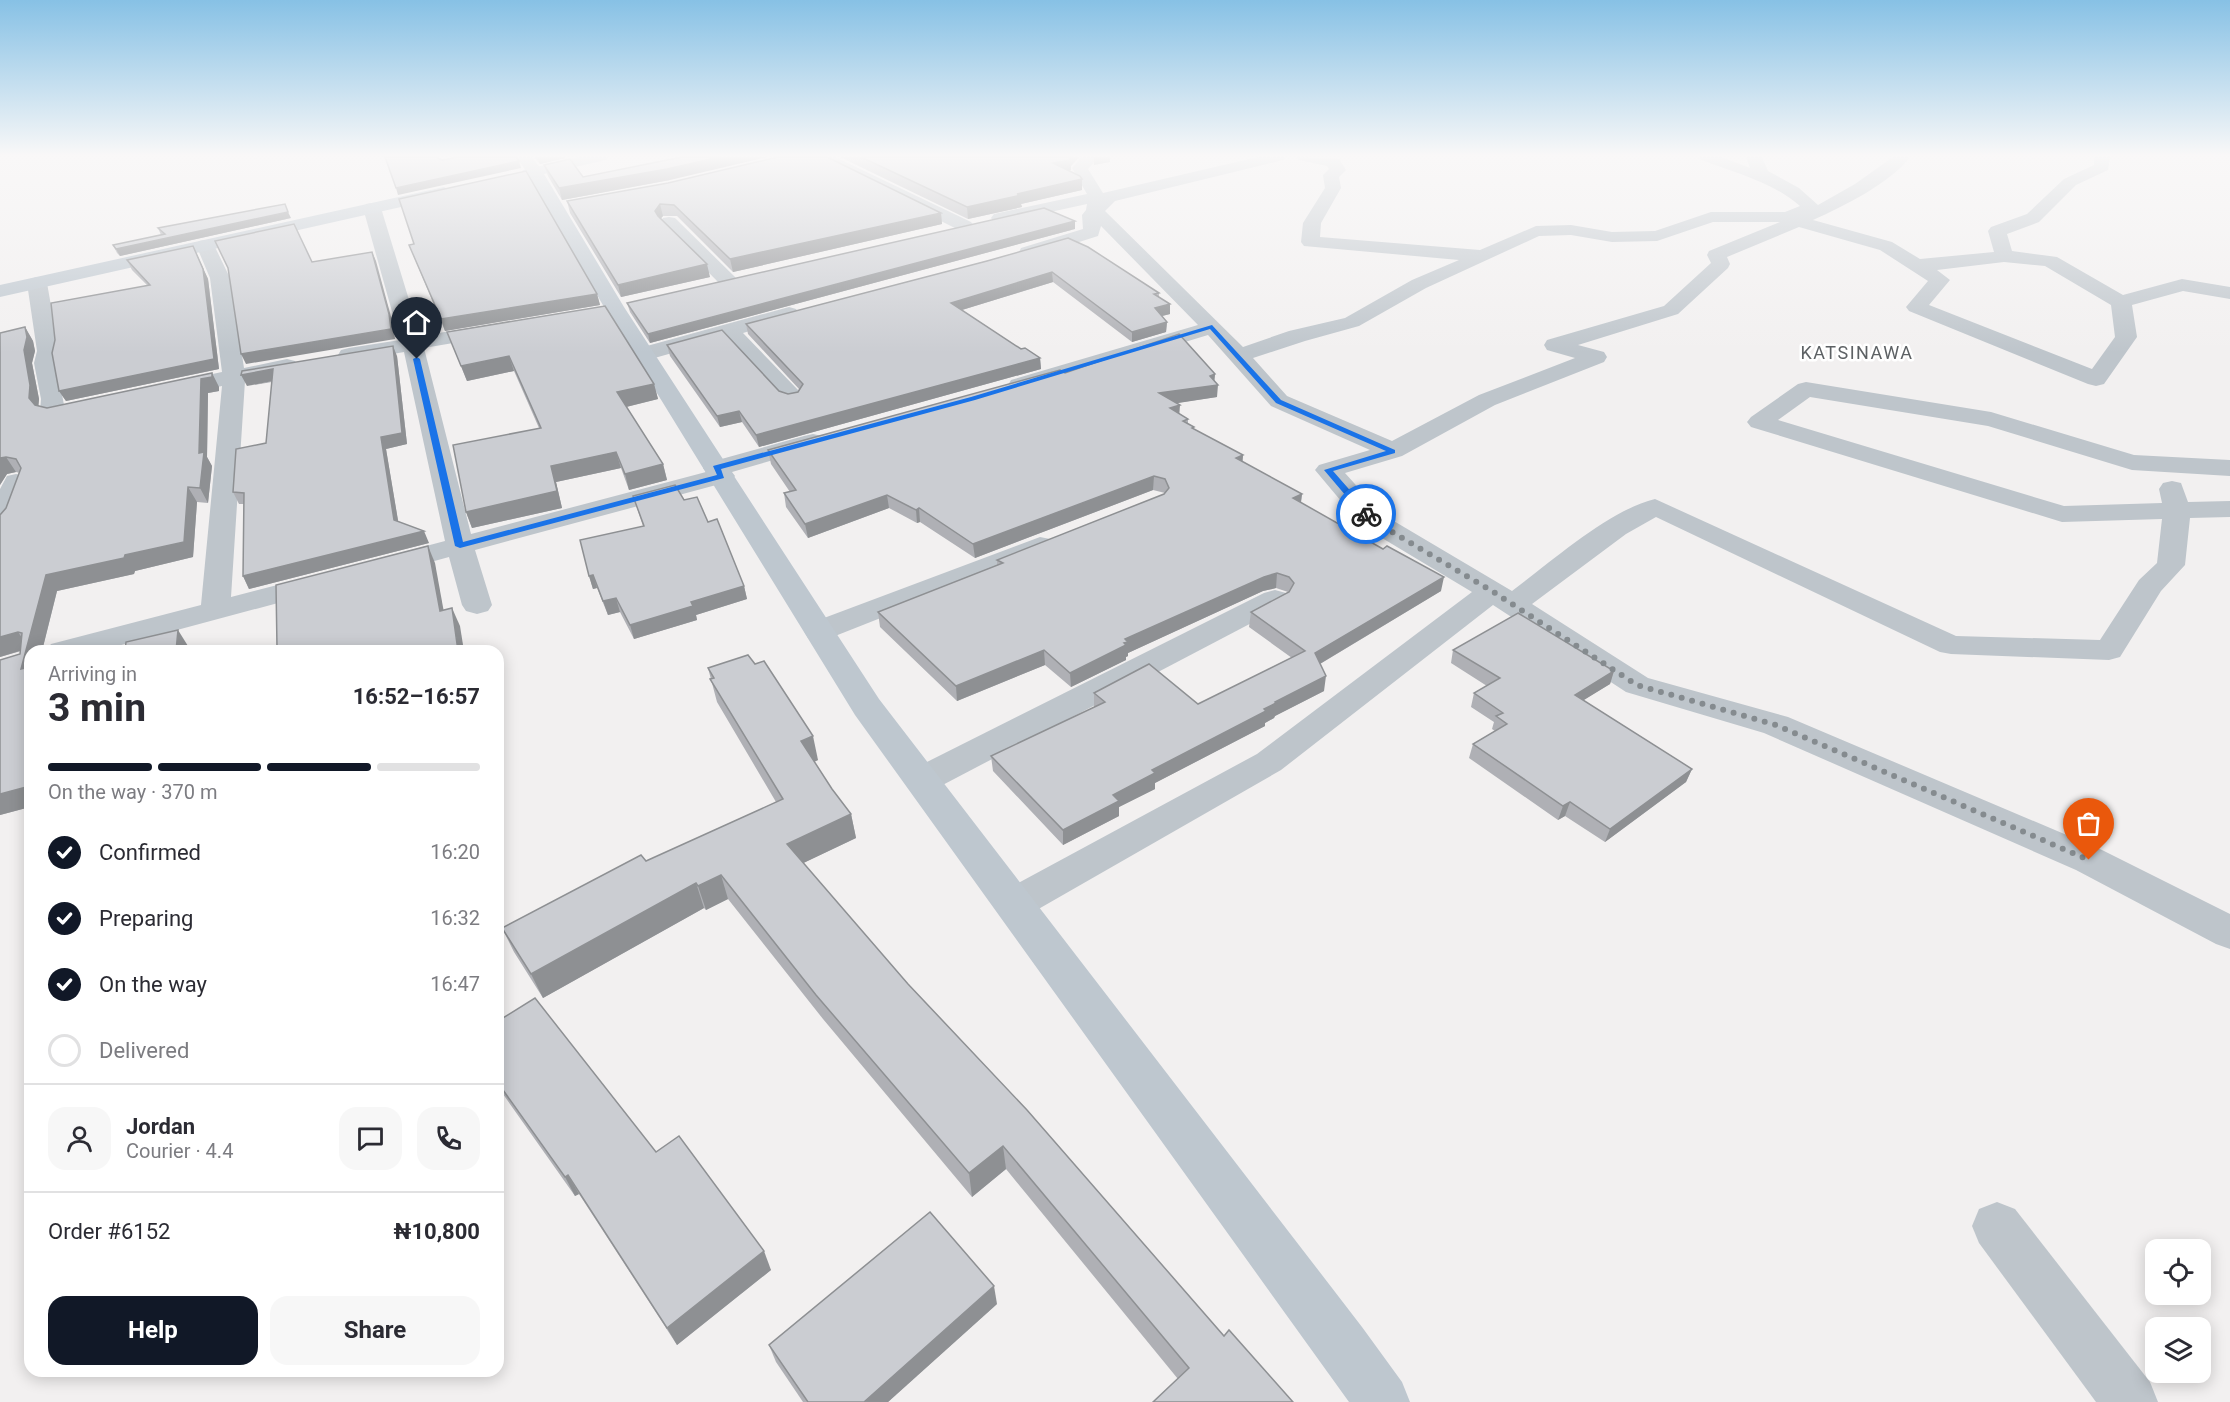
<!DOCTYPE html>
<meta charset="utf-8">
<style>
:root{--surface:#fff;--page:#f7f7f7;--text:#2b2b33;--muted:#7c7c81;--line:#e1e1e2;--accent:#111827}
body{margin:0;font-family:Roboto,sans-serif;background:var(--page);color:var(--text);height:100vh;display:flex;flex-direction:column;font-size:22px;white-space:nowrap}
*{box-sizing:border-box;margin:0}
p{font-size:20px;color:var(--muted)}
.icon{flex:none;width:33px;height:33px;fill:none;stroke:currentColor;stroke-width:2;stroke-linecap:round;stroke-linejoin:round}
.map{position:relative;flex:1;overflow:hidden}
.details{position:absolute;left:24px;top:645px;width:480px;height:732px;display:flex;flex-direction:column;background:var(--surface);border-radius:18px;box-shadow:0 3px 15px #0003}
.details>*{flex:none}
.fabs{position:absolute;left:2145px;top:1239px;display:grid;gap:12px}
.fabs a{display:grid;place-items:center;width:66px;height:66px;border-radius:12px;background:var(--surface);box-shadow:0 3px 15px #0003;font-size:30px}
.pin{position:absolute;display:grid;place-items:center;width:51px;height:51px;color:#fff;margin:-62px -26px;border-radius:50% 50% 50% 0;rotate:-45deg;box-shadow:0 0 6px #0007}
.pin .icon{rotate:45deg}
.courier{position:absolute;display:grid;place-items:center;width:60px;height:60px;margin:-30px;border:4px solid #1a73e8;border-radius:50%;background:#fff;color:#222;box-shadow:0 2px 8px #0007}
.headline em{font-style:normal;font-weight:700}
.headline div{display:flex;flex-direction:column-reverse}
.headline{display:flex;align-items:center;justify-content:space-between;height:102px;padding:0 24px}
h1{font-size:39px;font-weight:700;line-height:45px}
.bar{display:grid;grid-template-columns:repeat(4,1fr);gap:9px 6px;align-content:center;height:72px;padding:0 24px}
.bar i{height:8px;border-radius:4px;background:var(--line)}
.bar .active{background:var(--accent)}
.bar p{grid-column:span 4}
.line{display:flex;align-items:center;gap:15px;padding:0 24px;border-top:2px solid var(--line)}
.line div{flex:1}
.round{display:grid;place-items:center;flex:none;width:63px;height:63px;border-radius:18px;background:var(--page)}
ol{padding:0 24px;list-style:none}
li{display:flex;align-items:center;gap:18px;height:66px}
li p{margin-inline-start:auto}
li .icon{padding:6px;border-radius:50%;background:var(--accent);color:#fff;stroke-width:4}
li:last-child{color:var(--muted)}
li i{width:33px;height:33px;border:3px solid var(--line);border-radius:50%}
.cta{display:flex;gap:12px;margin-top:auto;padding:12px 24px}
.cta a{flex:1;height:69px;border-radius:18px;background:var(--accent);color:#fff;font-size:24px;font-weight:700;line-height:69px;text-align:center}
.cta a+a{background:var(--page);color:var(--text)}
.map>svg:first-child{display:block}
</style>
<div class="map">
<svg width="2230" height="1402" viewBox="0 0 2230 1402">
<rect width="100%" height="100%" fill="#f2f0f0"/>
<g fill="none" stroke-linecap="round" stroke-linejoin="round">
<!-- street -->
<g fill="#bec5cb" fill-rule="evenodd">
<polygon points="516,157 532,157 543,172 535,177 529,175"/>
<polygon points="815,157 835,157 971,222 974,226 971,230 959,230 818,160"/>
<path d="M1082,157H1099L1088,169L1103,193L1258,157H1286L1283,160L1115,201L1105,211L1243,347L1289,331L1345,318L1412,280L1459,260L1304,246L1301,242L1303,223L1325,188L1323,175L1329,169L1327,166L1299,160L1296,157L1339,159L1346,170L1339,177L1341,188L1321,223L1320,237L1480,250L1536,226L1571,225L1612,232L1655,231L1711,212H1785L1800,206C1773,182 1735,173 1702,160L1699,157H1721L1750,168L1746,157H1762L1768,171L1799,188L1818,205L1855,184L1893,157H1910C1889,184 1844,206 1813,220L1892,242L1920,259L1994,252L1988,231L1991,227L2027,214L2064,179L2094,165V157H2110L2108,170L2076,185L2039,222L2007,234L2012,251L2057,257L2123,295L2182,279L2230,287V299L2183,291L2132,305L2137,337L2104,384L2096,386L2088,384L1909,311L1906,307L1928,281L1880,250L1799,227L1727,257L1730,264L1728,268L1678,314L1578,345L1604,352L1607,357L1604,362L1495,405L1402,456L1345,473L1382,514L1512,591C1551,562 1609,510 1655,499L1956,636L2100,640L2139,580L2157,563L2162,519L2062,522L1751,427L1747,422L1751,417L1798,384L1806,382L1991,412L2134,455L2230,460V476L2132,470L1988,426L1810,397L1778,420L2064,506L2162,503L2159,489L2163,483L2172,481L2181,483L2188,502L2230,501V517L2190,518L2185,565L2161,591L2120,657L2109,660L1951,654L1940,652L1656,517L1626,534L1532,604L1648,678L1788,717L2102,850L2230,914V949L2216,944L2076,870L1764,733L1626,692L1493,605L1281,770L1028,915L1014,919L1000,915L994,904L1000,893L1257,754L1472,592L1362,526L1315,470L1319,465L1370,450L1271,406L1208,335L1027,390L1019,392L1011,390L1008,385L1011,380L1198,325L1101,226L1098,236L1035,256H1021L1019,252L1021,248L1083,229L1082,215L1086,210L1087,204L1000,223L994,222L991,218L994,214L1087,194L1072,168ZM1713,222H1780L1709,251L1707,255L1711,263L1664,306L1547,340L1544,345L1547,350L1575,358L1479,395L1392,441L1287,396L1253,358L1305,341L1359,326L1426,288L1539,236L1571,235L1612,242L1657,241ZM2004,262L2045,266L2111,305L2115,337L2092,369L1929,305L1950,280L1937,270Z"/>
<polygon points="372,203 378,204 381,208 420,336 494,324 501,326 505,330 501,334 494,336 424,348 471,534 706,472 703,468 707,463 804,436 813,434 822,436 825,441 822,446 732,472 735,476 731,481 475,550 492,605 488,611 477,614 466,611 462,605 449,557 387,574 377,571 373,565 377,559 445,541 404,352 349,362 341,360 338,355 341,350 349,348 400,340 363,208 366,204"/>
<polygon points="669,217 675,218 735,277 738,281 735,285 721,285 663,226 660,222 663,218"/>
<polygon points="205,240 211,241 214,245 230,278 244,368 287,359 295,361 298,366 295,371 245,381 231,597 320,574 330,577 335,583 330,589 99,651 46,651 51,644 201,605 222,386 173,396 165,394 162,389 165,384 222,372 210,278 196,245 199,241"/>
<polygon points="37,277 44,279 47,283 59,351 56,363 64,405 90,400 98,402 102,407 98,412 66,419 44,417 40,412 41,399 34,363 37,351 27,283 30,279"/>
<polygon points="789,307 796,309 799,313 796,317 743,333 799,391 803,396 799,401 791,403 783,401 725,338 644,361 636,359 633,354 636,349"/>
<polygon points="16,474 25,476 29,482 14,522 10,528 0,530 0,489 7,476"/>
<polygon points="1040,537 1050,539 1054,545 1050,551 830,638 819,640 808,638 804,631 808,624"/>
<polygon points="1275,590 1286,593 1290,599 1286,605 935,789 922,792 909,789 904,780 909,771 1264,593"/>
<polygon points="1997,1202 2015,1209 2150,1382 2158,1402 2096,1402 1979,1243 1972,1226 1979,1209"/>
</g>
<!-- secondary -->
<g fill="#bec7cf" fill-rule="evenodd">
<polygon points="580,157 609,157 606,160 544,174 624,307 879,699 1362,1327 1402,1382 1410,1402 1349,1402 855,715 604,307 530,178 523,176 521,173 523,170"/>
<polygon points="444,187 452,192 450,196 0,297 0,285"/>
</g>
</g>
<!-- wall -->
<g fill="#afb0b5">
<polygon points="534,157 565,157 565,158 540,164"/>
<polygon points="840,157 1079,157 1071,166 1071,170 1069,171 1082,179 1082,190 1021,204 1022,207 968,219"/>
<polygon points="544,165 583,177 670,180 562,200 548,176"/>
<polygon points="668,183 941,213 942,224 733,272 677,216 663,216 661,218 710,277 621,297 570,213 567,201"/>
<polygon points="291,218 120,256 117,253 113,245 161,235 158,228"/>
<polygon points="1075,229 650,343 630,312 627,303"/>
<polygon points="1068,238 1159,293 1159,297 1170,314 1162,316 1167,322 1166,332 1132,342 1053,282 962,310 1021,349 1040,358 1041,369 759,447 742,422 720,427 670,356 667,345 779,391 788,394 798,392 799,389 748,334 746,324 987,261"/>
<polygon points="409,245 597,294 600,305 445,331"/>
<polygon points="193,246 208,279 219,369 66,401 59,391 147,285 132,270 127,260"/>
<polygon points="25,327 33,341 35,351 32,363 39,399 38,406 47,408 212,373 219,387 219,391 208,393 207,457 212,466 208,503 197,502 193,557 135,571 134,574 57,591 42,651 30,651 30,807 0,815 0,660 20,654 21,651 0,657 6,508 20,473 16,472 7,474 0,485"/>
<polygon points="447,332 654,384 658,399 626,407 663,464 667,480 629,490 621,468 556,482 562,508 472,528 466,512 539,428 514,371 467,381"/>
<polygon points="397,356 407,444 386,449 398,521 429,543 249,589 243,576 244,504 239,504 233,492 266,443 272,382 247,386"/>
<polygon points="1065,373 1215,374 1214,381 1217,397 1176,403 1179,414 1188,419 1188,424 1194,427 1194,430 1243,455 1242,462 1302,494 1301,503 1441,591 1320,664 1324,691 1275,716 1274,718 1265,723 1265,726 1155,783 1155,789 1119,807 1119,816 1063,845 993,771 991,756 1094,707 1094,693 1198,704 1292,658 1249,627 1251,612 1288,592 1276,588 1263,591 1128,653 1128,656 1126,657 1126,660 1071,687 1045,665 957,701 880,627 878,612 997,565 997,560 1164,494 1165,493 1153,490 975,558 920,522 917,523 889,508 808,538 786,507 784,493 790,492 771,464 768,450"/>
<polygon points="633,496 684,500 708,522 744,586 747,599 696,615 697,620 634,639 620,612 608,615 597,588 593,589 589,576 643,526"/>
<polygon points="1453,650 1614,671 1610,684 1583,700 1692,769 1686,782 1605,842 1565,816 1558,820 1469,758 1473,744 1495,731 1492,729 1494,722 1471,707 1474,693 1487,686 1451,663"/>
<polygon points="708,668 818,760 814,762 832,789 851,814 856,838 803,863 908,984 1224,1336 1178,1379 1006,1169 972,1197 823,1019 728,899 706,910 704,908 543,998 514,952 502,928 646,861 776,802 717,702"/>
<polygon points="498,1021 656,1152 771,1270 677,1345 579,1194 575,1196 498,1087"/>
<polygon points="997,1304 888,1402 803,1402 776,1362 769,1345"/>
</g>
<!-- shaded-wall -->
<g fill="#8e9093">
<polygon points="538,157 565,157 565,158 540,164"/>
<polygon points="720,157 767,157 670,180 562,200 559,188"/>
<polygon points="1070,157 1079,157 1071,166 1071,170 1054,174 1053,163"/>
<polygon points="1094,157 1110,157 1110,162 1094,165"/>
<polygon points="519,161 521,168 398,195 396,188"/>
<polygon points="1082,179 1082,190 1021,204 1022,207 968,219 967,207 1017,194"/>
<polygon points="660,204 663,216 658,222 655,211"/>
<polygon points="288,212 291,218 120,256 116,249"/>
<polygon points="941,213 942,224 733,272 730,259"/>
<polygon points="1075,221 1075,229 650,343 648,334"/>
<polygon points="193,246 208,279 219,369 66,401 59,391"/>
<polygon points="372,252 376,261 393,324 395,339 246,364 241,354"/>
<polygon points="707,264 710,277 621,297 618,285"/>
<polygon points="1052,272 1053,282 952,313 951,303"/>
<polygon points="597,294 600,305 445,331 441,319"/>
<polygon points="1170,304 1170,314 1154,318 1155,308"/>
<polygon points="1167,322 1166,332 1132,342 1132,332"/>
<polygon points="25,327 33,341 35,351 32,363 39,399 38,412 29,398 24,350"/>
<polygon points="393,346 397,356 407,444 386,449 400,532 394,520 381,437"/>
<polygon points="509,356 514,371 467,381 461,366"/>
<polygon points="1040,358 1041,369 759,447 756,435"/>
<polygon points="273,369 278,380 247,386 241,375"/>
<polygon points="212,373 219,387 219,391 208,393 207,457 212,466 208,503 200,488 199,453 201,379"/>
<polygon points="1215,374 1214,385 1218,385 1217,397 1159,406 1159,393"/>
<polygon points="654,384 658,399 622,408 617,392"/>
<polygon points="1180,405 1179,418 1170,408"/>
<polygon points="739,411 742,422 720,427 717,416"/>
<polygon points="616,452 621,468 556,482 562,508 472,528 466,512 551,466"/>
<polygon points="1243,455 1242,469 1236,458"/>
<polygon points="6,457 16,472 7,474 0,485 0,458"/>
<polygon points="663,464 667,480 629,490 625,474"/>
<polygon points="1154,476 1153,490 975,558 973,544"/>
<polygon points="188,487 197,502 193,557 135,571 134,574 57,591 42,651 30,651 30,682 21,669 26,649 0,657 0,637 18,632 27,645 46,575 125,555"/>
<polygon points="1302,494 1300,508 1293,498"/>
<polygon points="887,495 889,508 808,538 805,524"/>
<polygon points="919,508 920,522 917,523 916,510"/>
<polygon points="424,531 429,543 249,589 243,576"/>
<polygon points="428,546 435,563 447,629 440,611"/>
<polygon points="1277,573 1276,588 1263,591 1128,653 1128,656 1126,657 1126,660 1071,687 1070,673 1125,639 1264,577"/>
<polygon points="593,575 597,588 593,589 589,576"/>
<polygon points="1444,577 1441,591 1313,668 1315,653"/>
<polygon points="744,586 747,599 696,615 697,620 634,639 630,625 691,602"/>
<polygon points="616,598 620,612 608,615 603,601"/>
<polygon points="452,608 460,626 464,651 458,651"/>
<polygon points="178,630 188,646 187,651 176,651"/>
<polygon points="1044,650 1045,665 957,701 956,686"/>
<polygon points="1614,671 1610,684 1571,708 1575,695"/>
<polygon points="1326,676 1324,691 1275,716 1274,718 1265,723 1265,726 1155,783 1155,789 1119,807 1119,816 1063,845 1063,830 1113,795 1152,770 1264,709 1275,702"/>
<polygon points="813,736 818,760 807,765 801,741"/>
<polygon points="1692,769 1686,782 1605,842 1610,829"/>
<polygon points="30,786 30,807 0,815 0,794"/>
<polygon points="1570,802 1565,816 1558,820 1563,806"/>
<polygon points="851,814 856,838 793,868 787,844"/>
<polygon points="721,875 728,899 706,910 698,886"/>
<polygon points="696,883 704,908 543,998 531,974"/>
<polygon points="1003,1146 1006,1169 972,1197 969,1173"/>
<polygon points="568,1175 579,1194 575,1196 565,1177"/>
<polygon points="764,1251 771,1270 677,1345 667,1328"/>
<polygon points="994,1286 997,1304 888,1402 864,1402"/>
</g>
<!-- building -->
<g fill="#cbcdd2" stroke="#8e9093" stroke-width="1.5">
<polygon points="385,157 436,157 442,160 458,157 516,157 519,161 396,188"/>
<polygon points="682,157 720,157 667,169 559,188 544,165 570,159 583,177"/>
<polygon points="778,157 827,157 941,213 730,259 674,205 660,204 655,211 658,216 707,264 618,285 567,201 668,183"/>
<polygon points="861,157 1070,157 1070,160 1053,163 1080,176 1082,179 1017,194 1021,195 967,207"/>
<polygon points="526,171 597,294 441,319 409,245 414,244 399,199"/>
<polygon points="285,204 288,212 116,249 113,245 165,234 158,228"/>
<polygon points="1044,208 1075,221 648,334 627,303"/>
<polygon points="294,224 312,262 372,252 389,314 391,329 241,354 228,268 215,241"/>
<polygon points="1068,238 1088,247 1159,293 1154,294 1170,304 1155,308 1167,322 1132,332 1052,272 951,303 1021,349 1025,348 1040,358 756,435 739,411 717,416 667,345 722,330 779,391 788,394 798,392 803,384 746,324 987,261"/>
<polygon points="193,246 203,269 214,359 59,391 52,353 55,340 51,303 150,285 127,260"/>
<polygon points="605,306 654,384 617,392 663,464 625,474 616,452 551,466 557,491 466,512 453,445 541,428 509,356 461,366 447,332"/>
<polygon points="25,327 27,337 24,350 30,385 29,398 35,405 47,408 212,373 212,377 201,379 199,453 204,452 200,488 188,487 184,542 125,555 124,558 46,575 21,669 30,667 30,786 0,794 0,660 20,654 22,633 18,632 0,637 0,515 6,508 21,468 16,459 6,457 0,458 0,333"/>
<polygon points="1179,334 1215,374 1210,376 1218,385 1159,393 1180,405 1170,408 1188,419 1183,421 1194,427 1192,428 1243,455 1236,458 1302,494 1293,498 1383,549 1387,546 1444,577 1315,653 1326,676 1275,702 1276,703 1264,709 1266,711 1152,770 1155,773 1113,795 1119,801 1063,830 991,756 1105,702 1094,693 1149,664 1198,704 1305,651 1251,612 1289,592 1294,583 1289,577 1277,573 1264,577 1125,639 1128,642 1124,643 1126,645 1070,673 1044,650 956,686 878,612 1003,563 997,560 1164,494 1169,488 1165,479 1154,476 973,544 919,508 916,510 887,495 805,524 784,493 796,490 768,450 1060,370 1065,373"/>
<polygon points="393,346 402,433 381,437 394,520 424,531 243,576 244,493 233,492 236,449 266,443 273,369 241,375 242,371"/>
<polygon points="675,485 684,500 697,497 708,522 717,519 744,586 691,602 693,606 630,625 616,598 603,601 593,575 589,576 580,540 644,526 633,496"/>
<polygon points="428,546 440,611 452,608 458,651 262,651 277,647 276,585"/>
<polygon points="1518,613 1614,671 1575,695 1692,769 1610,829 1570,802 1563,806 1473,744 1507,724 1496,716 1503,713 1474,693 1500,678 1453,650"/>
<polygon points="178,630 176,651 125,651 126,642"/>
<polygon points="748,655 755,664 764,661 813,736 801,741 832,789 851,814 787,844 908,984 1027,1110 1224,1336 1229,1330 1293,1402 1153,1402 1189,1368 1003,1146 969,1173 816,995 721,875 698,886 696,883 531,974 502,928 641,855 646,861 783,799 710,679 714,678 708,668"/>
<polygon points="535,998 656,1152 679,1136 764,1251 667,1328 568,1175 565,1177 498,1083 498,1021"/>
<polygon points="930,1212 994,1286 864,1402 808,1402 769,1345"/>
</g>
<!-- sky -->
<linearGradient id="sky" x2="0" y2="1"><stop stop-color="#87c1e5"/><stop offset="0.44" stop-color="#f9f8f8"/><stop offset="1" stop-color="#f9f8f8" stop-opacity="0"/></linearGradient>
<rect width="2230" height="353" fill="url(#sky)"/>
<!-- route -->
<polygon fill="#1a73e8" points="1212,325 1281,400 1395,450 1395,453 1333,471 1369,512 1369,516 1363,516 1324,470 1386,451 1276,403 1210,329 975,400 721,469 724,478 460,548 455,546 413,359 417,357 420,359 463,542 717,475 713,466 971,397"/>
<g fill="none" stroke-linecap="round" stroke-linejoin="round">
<!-- done -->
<polyline stroke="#858b8f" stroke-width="6" stroke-dasharray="0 10.8" points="1366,514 1372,520 1492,591 1637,685 1776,725 2089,860"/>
</g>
<g text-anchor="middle" stroke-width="5" stroke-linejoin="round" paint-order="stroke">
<!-- far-quarter labels -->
<g font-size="18" letter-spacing="1.5" fill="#5d6164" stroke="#fff">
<text x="1857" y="359">KATSINAWA</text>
</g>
</g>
</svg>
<div class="fabs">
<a><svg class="icon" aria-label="locate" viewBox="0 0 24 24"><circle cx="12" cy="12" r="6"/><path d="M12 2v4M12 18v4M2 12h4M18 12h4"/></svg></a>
<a><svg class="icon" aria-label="layers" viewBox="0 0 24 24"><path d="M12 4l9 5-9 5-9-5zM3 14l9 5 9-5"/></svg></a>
</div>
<div class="pin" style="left:2089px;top:860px;background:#ea580c"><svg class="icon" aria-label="bag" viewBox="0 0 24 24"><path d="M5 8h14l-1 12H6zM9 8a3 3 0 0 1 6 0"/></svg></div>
<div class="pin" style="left:417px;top:359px;background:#1f2937"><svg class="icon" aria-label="home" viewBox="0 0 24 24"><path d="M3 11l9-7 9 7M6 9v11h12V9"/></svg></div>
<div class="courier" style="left:1366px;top:514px"><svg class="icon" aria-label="bike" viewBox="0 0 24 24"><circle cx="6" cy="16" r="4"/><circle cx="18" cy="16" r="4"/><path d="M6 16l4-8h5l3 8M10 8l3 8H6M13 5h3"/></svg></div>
<section class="details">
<div class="headline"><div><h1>3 min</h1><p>Arriving in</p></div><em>16:52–16:57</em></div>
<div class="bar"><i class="active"></i><i class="active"></i><i class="active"></i><i></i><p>On the way · 370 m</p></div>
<ol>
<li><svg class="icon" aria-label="check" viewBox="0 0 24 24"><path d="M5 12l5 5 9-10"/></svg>Confirmed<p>16:20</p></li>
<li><svg class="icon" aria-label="check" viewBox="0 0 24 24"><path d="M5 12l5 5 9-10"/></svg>Preparing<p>16:32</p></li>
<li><svg class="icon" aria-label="check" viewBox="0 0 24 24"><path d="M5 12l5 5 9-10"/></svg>On the way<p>16:47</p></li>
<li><i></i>Delivered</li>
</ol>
<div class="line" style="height:108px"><a class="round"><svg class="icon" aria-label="person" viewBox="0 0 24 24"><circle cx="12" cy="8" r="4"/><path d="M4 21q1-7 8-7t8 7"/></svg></a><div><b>Jordan</b><p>Courier · 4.4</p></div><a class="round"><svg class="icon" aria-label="chat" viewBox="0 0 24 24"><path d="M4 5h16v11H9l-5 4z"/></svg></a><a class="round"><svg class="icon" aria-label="phone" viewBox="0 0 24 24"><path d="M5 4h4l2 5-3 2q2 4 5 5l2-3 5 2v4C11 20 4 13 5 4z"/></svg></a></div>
<div class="line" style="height:78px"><div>Order #6152</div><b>₦10,800</b></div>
<div class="cta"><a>Help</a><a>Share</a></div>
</section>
</div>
